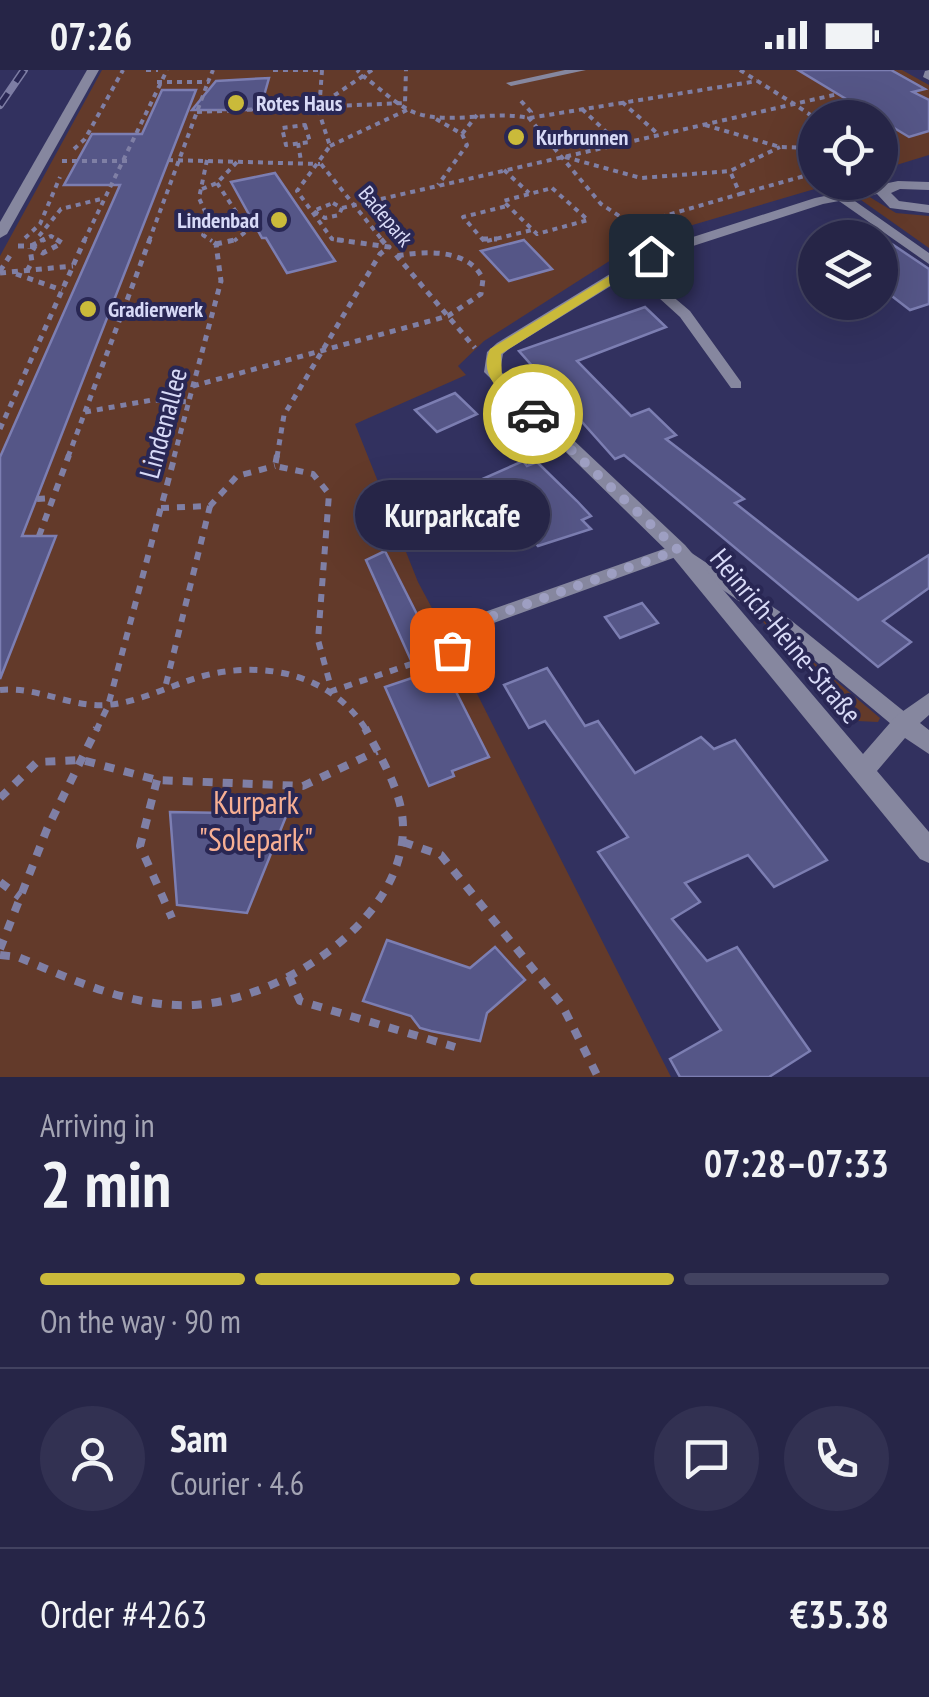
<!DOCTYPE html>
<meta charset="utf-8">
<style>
:root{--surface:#262547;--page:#323152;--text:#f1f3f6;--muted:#a4a5b4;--line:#424260;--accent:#caba3a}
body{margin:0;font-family:"PT Sans Narrow",sans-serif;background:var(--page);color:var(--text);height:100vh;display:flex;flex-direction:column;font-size:38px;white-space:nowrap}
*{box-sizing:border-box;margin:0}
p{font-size:32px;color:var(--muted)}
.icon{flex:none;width:55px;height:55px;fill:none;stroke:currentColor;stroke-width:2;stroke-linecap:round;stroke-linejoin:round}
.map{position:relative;height:1007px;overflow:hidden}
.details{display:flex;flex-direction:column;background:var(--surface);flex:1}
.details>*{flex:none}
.fabs{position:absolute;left:798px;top:30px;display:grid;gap:20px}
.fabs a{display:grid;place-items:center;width:100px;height:100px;border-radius:50%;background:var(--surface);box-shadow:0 10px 40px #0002,0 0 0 2px var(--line);font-size:50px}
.pin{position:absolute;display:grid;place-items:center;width:85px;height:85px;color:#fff;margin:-42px;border-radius:20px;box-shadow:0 5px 15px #0006}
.courier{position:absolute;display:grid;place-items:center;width:100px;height:100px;margin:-50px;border:8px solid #caba3a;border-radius:50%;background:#fff;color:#222;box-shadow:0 2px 12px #0007}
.bubble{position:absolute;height:70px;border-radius:35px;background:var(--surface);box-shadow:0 10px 40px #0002,0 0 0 2px var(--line);font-size:32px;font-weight:600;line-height:70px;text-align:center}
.summary em{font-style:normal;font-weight:600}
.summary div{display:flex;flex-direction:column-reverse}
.summary{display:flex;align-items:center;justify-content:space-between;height:170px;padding:0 40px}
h1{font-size:65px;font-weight:600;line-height:75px}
.bar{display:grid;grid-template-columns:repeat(4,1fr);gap:15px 10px;align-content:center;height:120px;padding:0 40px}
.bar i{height:12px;border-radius:8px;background:var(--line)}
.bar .selected{background:var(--accent)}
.bar p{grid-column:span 4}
.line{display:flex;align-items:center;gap:25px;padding:0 40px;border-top:2px solid var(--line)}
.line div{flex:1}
.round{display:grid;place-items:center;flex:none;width:105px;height:105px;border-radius:52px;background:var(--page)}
.status{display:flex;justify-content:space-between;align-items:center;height:70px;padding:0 50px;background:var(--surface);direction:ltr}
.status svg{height:28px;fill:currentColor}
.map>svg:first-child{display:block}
</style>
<div class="status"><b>07:26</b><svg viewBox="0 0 49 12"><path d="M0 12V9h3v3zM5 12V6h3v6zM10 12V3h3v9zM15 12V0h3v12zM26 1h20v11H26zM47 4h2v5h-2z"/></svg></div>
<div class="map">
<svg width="929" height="1007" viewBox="0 0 929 1007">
<rect width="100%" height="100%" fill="#32315f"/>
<!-- green -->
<g fill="#633a2a">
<polygon points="102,0 902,0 929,15 929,85 880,100 880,48 815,48 815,112 835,113 611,179 611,190 484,271 458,296 466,305 355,354 418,512 464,598 671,1007 0,1007 0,186"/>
<polygon points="863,123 896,143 929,146 929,178 854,125"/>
<polygon points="754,542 880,648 878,652 857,651 845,642"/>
</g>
<!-- building -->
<g fill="#555687" stroke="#7c7eb2" stroke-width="2.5">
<polygon points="798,0 891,0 925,19 913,22 929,30 929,61 909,67"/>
<polygon points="269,8 260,40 192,40 216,11"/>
<polygon points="162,20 196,20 22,466 56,466 0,609 0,387 120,115 64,115 92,64 142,64"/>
<polygon points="275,103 335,191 287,203 266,168 262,168 231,112"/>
<polygon points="880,166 929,199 929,234 910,240 880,217"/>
<polygon points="524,170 552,199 509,211 481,181"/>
<polygon points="645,237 666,257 577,291 631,346 649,339 676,365 666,369 744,429 735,433 858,530 929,485 929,518 883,551 911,572 878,597 624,385 615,389 519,281"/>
<polygon points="455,323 477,344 437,362 415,340"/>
<polygon points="523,391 527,396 537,392 577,431 591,446 582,450 591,459 538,476 478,411"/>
<polygon points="385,481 489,687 452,701 454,706 429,716 385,617 418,606 366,490"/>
<polygon points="642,533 658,553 620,568 605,547"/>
<polygon points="547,598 585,656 598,651 635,703 701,667 714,679 735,670 827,790 774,817 748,785 685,813 700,832 672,849 707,891 737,877 810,981 769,1007 680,1007 670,989 721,960 598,782 628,767 545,651 529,658 504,615"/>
<polygon points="170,742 287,744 247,843 177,835"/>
<polygon points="387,870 470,898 495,877 525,910 487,943 480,971 431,961 420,958 411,946 363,931"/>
</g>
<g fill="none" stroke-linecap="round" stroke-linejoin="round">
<!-- path-far3 -->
<g stroke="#7f7fa5" stroke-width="4" stroke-dasharray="5 5" stroke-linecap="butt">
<polyline points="146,0 158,0"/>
<polyline points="273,0 322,0"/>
<polyline points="322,0 319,42 330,76 297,121 332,169 349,171"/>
<path d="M372,0L363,6C379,17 398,37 416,43C449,55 493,40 529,48L757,11"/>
<polyline points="740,0 794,34 838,24"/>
<polyline points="157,12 208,12 213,0"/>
<polyline points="326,31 363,6 357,0"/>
<polyline points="521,31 531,42 529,48 601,134 633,155 740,124 730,101 780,77"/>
<polyline points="622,32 658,64"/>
<polyline points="582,39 618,73"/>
<polyline points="197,42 405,33 406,0"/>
<polyline points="436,49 462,64 467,75 438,115"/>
<polygon points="305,55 310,72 286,75 282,58"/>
<polyline points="705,55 780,77 815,78"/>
<polyline points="462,64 477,45"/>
<polyline points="298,73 301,91"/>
<polyline points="330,76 409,39"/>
<polyline points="74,79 85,69 123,0"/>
<polyline points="565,87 641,108 730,101"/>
<polyline points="168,90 320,94"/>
<polyline points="207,90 199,128 211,155 203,165 212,171"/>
<polyline points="62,91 131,91"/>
<polyline points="321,94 383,171"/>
<polyline points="504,100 529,123"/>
<polyline points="217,113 248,160 234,171"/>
<polygon points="552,118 588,150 537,164 503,131"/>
<polyline points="202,119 217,113 238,91"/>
<polyline points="740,124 815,103"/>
<polygon points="333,133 342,138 339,145 325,148 313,141"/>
<polyline points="342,138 794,34 815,48"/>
<polyline points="211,155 239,152"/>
<polyline points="39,166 61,139 101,129"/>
<polyline points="25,168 40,154 60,107"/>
<polyline points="40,171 51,166 59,171"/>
<polyline points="84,171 167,0"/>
<polyline points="149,171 208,12"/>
<polyline points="484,171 463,147 507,136"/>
<polyline points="487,171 532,160"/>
</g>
<!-- path-far2 -->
<g stroke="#7f7fa5" stroke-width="5" stroke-dasharray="6 6" stroke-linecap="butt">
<polyline points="381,169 387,176"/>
<polyline points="482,169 497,169"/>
<polyline points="216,174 239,169"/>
<polyline points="18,176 31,176"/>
<polyline points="31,176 43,183 62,173 56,169"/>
<polyline points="31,176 45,169"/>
<polyline points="396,185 475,278"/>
<polyline points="0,201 13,181"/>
<polyline points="27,201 32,192 30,178"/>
<polyline points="0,203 73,196"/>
<polyline points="16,204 62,220"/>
<path d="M193,316L448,246L481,224L483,209C468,178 425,181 396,186"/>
<polyline points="85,342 152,330 189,332"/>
<polyline points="0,359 85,169"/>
<polyline points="68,387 150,169"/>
<polyline points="174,387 221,211 216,174 209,169"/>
<polyline points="277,387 284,345 380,184 389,177 332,169"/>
</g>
<!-- path-far1 -->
<g stroke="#7f7fa5" stroke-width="6" stroke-dasharray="8 8" stroke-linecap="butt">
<polyline points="277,385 275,396 313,404 329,424 318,570 332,621 432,587"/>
<polyline points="37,429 51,428"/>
<polyline points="161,438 210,436 237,406 275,396"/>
<polyline points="39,466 69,385"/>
<polyline points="166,614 210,436"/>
<path d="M0,620C37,616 71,638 107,635C140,632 171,615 203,606C265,590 332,604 367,661"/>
<polyline points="96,661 108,636 175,385"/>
</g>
<!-- path -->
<g stroke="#7f7fa5" stroke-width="8" stroke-dasharray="10 10" stroke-linecap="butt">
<polyline points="157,710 140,776 172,848"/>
<polyline points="0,728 37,692 82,690 157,710 303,716 377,681"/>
<polyline points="403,772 441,785 562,935 598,1007"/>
<polyline points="0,812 20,827"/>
<polyline points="0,879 47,759 97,658"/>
<path d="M0,885L18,887C73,910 132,938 193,935C278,931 404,852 403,757C403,723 381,688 365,658"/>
<polyline points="289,906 300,931 455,977"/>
</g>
<!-- service -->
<g fill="#86879f" fill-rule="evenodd">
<polygon points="565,0 586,0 511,16 506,13"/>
<polygon points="631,191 690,241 741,312 741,318 731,318 680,247 626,198 626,192"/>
<polygon points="678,474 782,543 911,647 914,653 911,659 904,661 897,659 770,553 676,487 491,554 459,585 452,588 445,585 443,580 479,544"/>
</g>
<!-- minor -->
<g fill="#86879f" fill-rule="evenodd">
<polygon points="929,0 929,10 923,7 925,1"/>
<polygon points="898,111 929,112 929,120 900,119 891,123 899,131 929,135 929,143 890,138 877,124 852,129 929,183 929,194 839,131 823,134 656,188 509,279 503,284 500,301 685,475 863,684 896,646 929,623 929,645 920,653 929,660 929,684 905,668 877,701 929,762 929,793 920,789 671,485 484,302 487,282 497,273 646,182 815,128"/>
</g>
<!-- tertiary -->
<polygon fill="#86879f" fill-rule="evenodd" points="87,0 99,0 7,164 0,168 0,152"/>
<defs>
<polyline id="rail" points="0,35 24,0"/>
</defs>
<!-- rail casing -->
<use href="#rail" stroke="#7d7da4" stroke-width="8"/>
<!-- rail -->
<use href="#rail" stroke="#292754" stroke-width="5" stroke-dasharray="14" stroke-linecap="butt"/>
</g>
<!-- route -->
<path fill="#caba3a" d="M647,183L657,186L501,284L502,307L540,344L528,347C509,328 476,309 490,279Z"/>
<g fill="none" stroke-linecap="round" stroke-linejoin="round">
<!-- done -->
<polyline stroke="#9e9fc2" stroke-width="10" stroke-dasharray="0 18" points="452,580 485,549 678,480 533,344"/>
</g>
<!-- markers -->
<g fill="#caba3a" stroke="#292754" stroke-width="4">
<circle cx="236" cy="33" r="10"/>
<circle cx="516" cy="67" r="10"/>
<circle cx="279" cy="150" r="10"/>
<circle cx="88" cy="239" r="10"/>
</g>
<g text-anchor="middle" stroke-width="8" stroke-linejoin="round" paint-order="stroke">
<!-- far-poi labels -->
<g font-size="22" font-weight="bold" fill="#d8daf7" stroke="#292754" text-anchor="start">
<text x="256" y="41">Rotes Haus</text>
<text x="536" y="75">Kurbrunnen</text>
<text x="259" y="158" text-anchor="end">Lindenbad</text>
<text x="108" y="247">Gradierwerk</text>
</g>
<!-- far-street labels -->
<g font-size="22" fill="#d8daf7" stroke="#292754">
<text transform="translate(386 146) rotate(50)" y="8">Badepark</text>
</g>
<!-- street labels -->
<g font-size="28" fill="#d8daf7" stroke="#292754">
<text transform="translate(163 353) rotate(-75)" y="10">Lindenallee</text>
<text transform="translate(786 566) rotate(50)" y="10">Heinrich-Heine-Straße</text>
</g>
<!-- near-park labels -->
<g font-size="32" fill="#f8af93" stroke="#292754">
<text x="256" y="744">Kurpark<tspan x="256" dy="37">"Solepark"</tspan></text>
</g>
</g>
</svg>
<div class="fabs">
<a><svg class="icon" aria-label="locate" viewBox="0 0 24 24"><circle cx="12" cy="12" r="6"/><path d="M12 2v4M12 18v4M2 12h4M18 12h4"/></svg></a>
<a><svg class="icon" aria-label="layers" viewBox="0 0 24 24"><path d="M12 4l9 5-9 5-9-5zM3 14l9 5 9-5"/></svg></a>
</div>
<div class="pin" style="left:452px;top:580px;background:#ea580c"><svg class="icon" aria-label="bag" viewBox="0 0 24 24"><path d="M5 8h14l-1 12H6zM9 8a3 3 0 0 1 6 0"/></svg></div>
<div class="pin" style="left:651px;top:186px;background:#1f2937"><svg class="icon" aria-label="home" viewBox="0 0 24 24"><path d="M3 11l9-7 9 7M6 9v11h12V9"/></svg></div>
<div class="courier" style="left:533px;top:344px"><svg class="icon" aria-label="car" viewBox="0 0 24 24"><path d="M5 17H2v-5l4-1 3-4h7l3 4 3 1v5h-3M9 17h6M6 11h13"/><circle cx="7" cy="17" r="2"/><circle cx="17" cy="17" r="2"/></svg></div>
<div class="bubble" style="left:355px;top:410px;width:195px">Kurparkcafe</div>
</div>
<section class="details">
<div class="summary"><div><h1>2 min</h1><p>Arriving in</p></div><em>07:28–07:33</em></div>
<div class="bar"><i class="selected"></i><i class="selected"></i><i class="selected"></i><i></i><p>On the way · 90 m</p></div>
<div class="line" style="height:180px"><a class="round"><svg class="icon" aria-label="person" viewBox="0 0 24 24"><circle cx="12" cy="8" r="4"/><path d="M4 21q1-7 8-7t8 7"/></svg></a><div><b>Sam</b><p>Courier · 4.6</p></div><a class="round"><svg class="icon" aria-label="chat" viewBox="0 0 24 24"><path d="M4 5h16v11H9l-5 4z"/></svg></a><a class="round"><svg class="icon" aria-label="phone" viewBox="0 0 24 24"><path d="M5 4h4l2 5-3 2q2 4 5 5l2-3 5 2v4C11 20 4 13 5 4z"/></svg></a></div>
<div class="line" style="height:130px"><div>Order #4263</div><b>€35.38</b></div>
</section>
